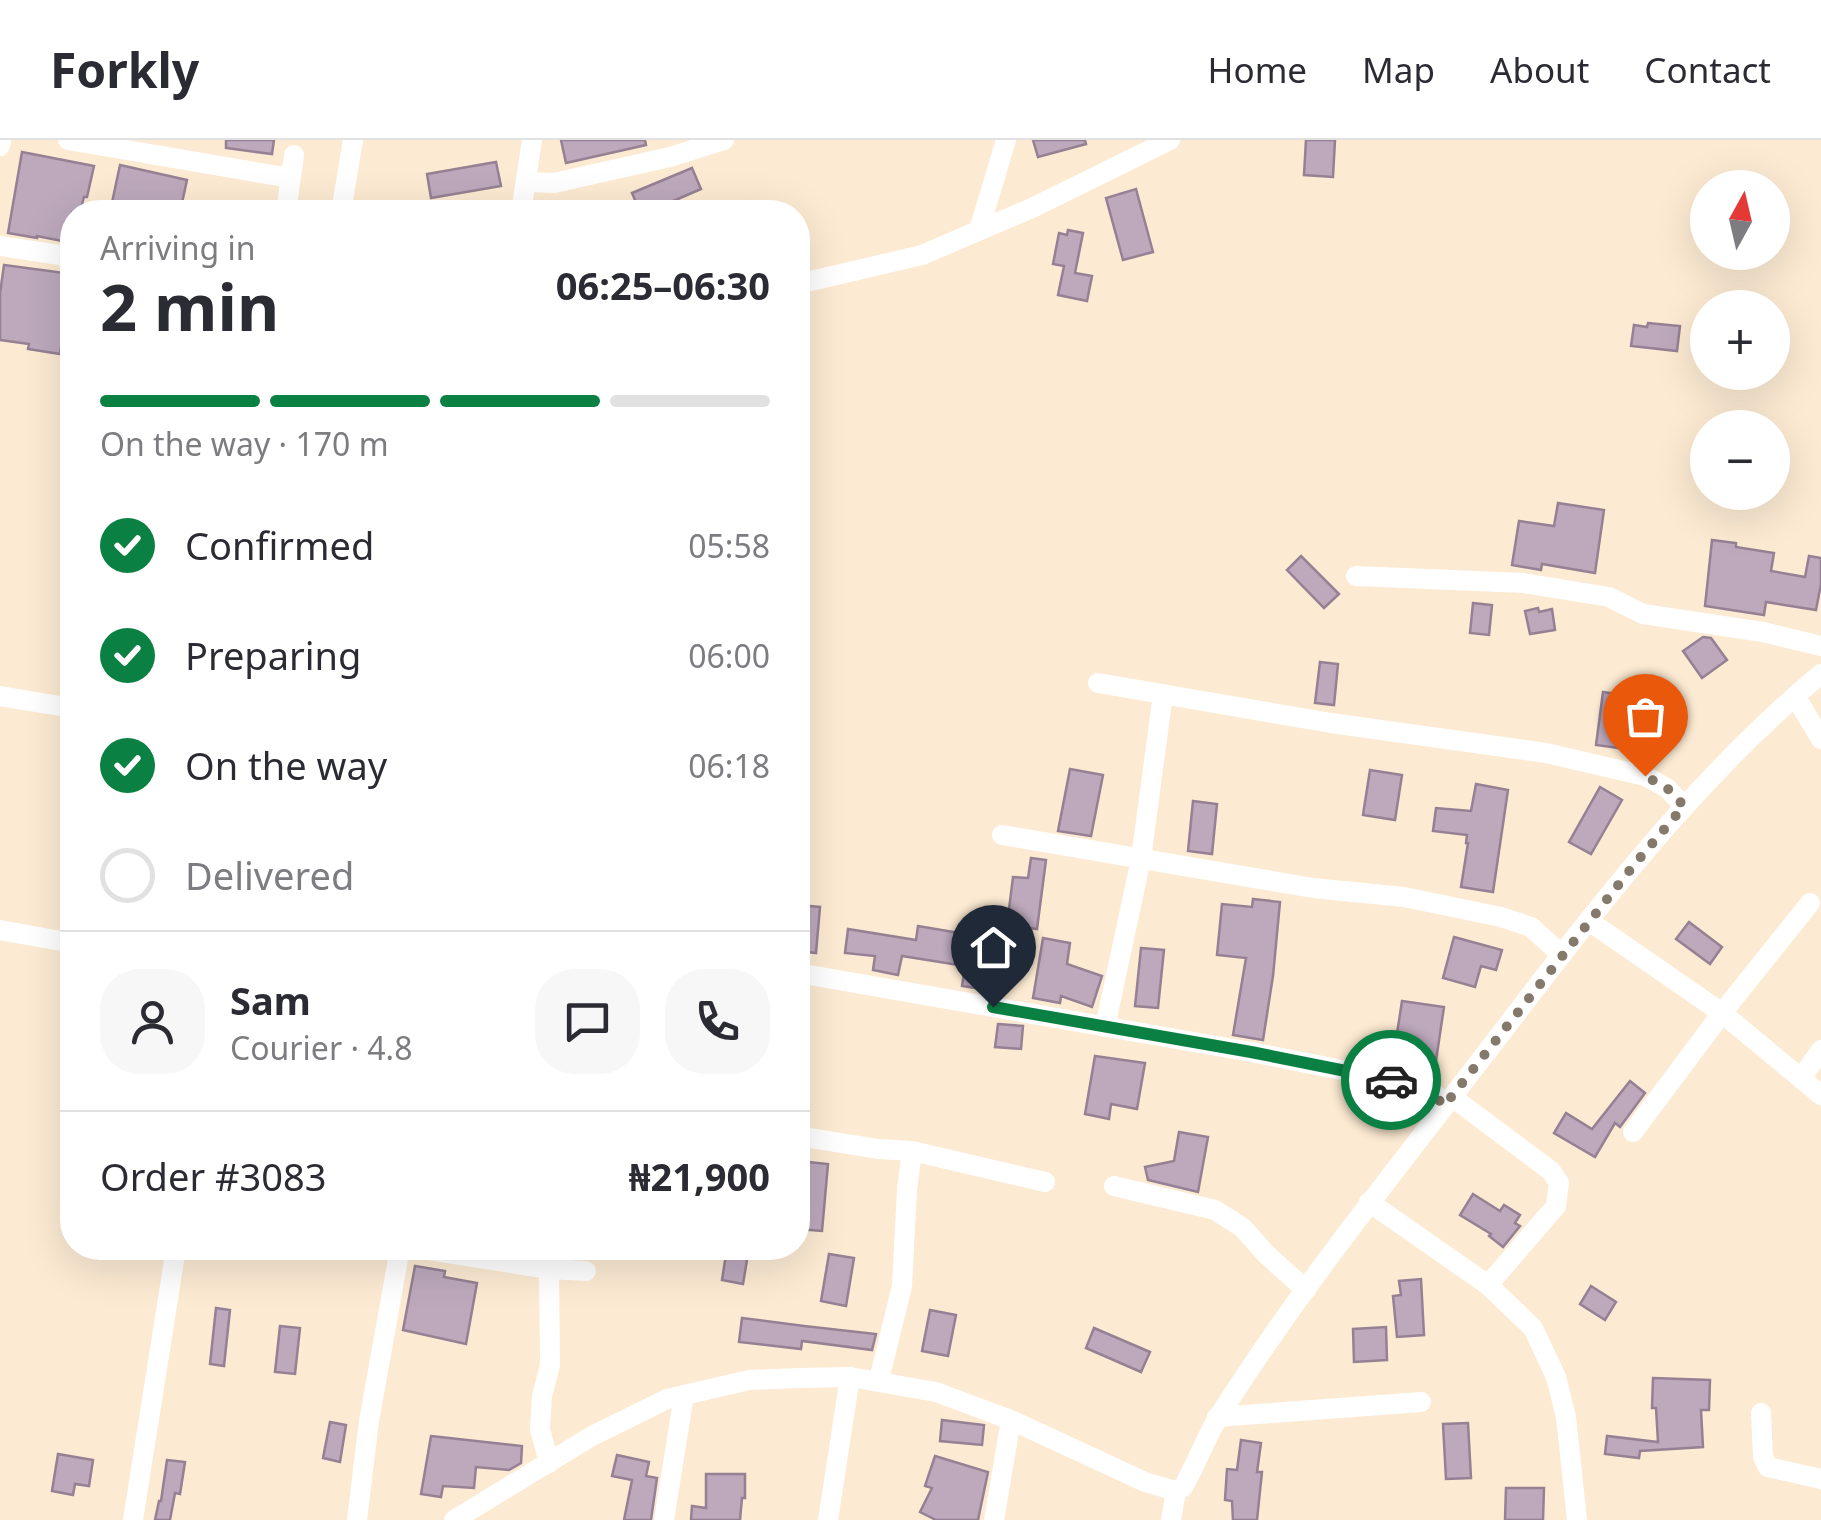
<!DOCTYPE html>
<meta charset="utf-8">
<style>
:root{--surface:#fff;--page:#f7f7f7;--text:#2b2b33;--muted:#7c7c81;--line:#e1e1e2;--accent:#0b8043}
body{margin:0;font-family:"Noto Sans",sans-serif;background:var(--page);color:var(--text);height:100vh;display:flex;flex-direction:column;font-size:38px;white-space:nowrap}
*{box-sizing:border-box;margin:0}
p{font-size:32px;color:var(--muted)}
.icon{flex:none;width:55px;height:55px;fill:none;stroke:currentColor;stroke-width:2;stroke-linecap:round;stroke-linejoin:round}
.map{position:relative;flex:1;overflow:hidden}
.details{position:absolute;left:60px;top:60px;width:750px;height:1060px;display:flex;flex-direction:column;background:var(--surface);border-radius:40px;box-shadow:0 10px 40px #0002}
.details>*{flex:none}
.needle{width:65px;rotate:8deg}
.tools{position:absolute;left:1690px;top:30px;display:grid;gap:20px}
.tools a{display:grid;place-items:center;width:100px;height:100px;border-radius:50%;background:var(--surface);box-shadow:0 10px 40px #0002;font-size:50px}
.pin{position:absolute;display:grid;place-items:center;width:85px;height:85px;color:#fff;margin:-102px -42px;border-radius:50% 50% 50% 0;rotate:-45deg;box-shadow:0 0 10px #0007}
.pin .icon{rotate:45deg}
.courier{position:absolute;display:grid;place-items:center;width:100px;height:100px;margin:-50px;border:8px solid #0b8043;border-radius:50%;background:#fff;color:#222;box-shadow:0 2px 12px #0007}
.summary em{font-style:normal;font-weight:700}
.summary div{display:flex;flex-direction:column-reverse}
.summary{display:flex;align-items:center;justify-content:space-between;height:170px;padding:0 40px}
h1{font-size:65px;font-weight:700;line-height:75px}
.bar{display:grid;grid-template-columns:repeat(4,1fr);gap:15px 10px;align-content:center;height:120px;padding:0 40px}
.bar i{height:12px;border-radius:8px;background:var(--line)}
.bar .active{background:var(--accent)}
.bar p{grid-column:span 4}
.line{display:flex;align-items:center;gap:25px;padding:0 40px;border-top:2px solid var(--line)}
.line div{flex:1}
.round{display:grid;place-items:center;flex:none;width:105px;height:105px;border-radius:40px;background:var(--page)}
ol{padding:0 40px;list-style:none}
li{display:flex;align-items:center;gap:30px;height:110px}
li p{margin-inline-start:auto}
li .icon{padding:10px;border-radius:50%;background:var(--accent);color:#fff;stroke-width:4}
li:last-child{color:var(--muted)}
li i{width:55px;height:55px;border:5px solid var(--line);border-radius:50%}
header{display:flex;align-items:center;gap:60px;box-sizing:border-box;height:140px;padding:0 50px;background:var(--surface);border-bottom:2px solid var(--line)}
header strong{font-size:48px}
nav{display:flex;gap:55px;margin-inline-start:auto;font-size:35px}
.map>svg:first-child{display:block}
</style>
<header>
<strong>Forkly</strong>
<nav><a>Home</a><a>Map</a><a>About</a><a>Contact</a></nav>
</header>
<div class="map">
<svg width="1821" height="1380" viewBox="0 0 1821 1380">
<rect width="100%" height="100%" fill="#fcead2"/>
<!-- building -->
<g fill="#bda8bc" stroke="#958094" stroke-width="2.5">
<polygon points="226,0 274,0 272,14 226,8"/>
<polygon points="561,0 645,0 646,5 566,23"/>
<polygon points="1033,0 1085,0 1086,4 1038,17"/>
<polygon points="1306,0 1335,0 1333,37 1304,35"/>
<polygon points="22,12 94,26 87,57 84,57 80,72 72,72 72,103 37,96 37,98 8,93"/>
<polygon points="496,22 501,46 431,58 427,34"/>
<polygon points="120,25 187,40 180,72 110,72"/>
<polygon points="692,28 701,49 648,72 640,72 632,53"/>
<polygon points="1136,49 1153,112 1123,120 1106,58"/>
<polygon points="1068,90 1083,93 1075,133 1092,136 1087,161 1058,155 1064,126 1053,124 1059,93 1067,95"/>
<polygon points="4,125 72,134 60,214 28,209 29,204 0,200 0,153"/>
<polygon points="1648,183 1680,186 1677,211 1631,206 1634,185 1647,187"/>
<polygon points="1558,363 1604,370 1595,433 1542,424 1541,430 1512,425 1519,381 1554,386"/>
<polygon points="1712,400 1736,403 1736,407 1774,413 1771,431 1805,437 1809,416 1821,418 1821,444 1816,470 1766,462 1764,475 1705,466"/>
<polygon points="1301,416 1339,454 1324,468 1287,430"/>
<polygon points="1473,463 1492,465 1489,495 1470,493"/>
<polygon points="1538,468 1539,472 1552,469 1555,490 1530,494 1525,471"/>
<polygon points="1703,497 1711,498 1727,520 1702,538 1683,511"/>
<polygon points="1320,522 1338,524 1334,565 1315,563"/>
<polygon points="1603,552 1653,559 1649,591 1666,593 1663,614 1596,605"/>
<polygon points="1070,629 1103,635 1091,696 1058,691"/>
<polygon points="1370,630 1402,635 1395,680 1363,675"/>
<polygon points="1476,644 1508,650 1493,752 1461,747 1468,703 1466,703 1467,695 1433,691 1436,668 1471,671"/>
<polygon points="1600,647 1622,660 1591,714 1569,702"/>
<polygon points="1193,661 1217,664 1212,714 1188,711"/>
<polygon points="1031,718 1046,720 1037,789 1007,785 1013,737 1028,738"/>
<polygon points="1253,759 1280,762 1273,836 1263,900 1233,895 1246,818 1217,815 1222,764 1252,767"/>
<polygon points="798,765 820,767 816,813 798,811"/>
<polygon points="1689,782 1722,807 1710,824 1676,799"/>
<polygon points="918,786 971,795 972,786 998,791 988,850 962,846 965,826 902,816 898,835 873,830 875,816 845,813 848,789 916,800"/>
<polygon points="1454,797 1502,810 1496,830 1481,826 1475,847 1443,838"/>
<polygon points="1043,798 1070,803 1067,824 1102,836 1092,867 1061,856 1060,863 1033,858"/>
<polygon points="1141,808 1164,810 1158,868 1135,866"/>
<polygon points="1402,861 1444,867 1434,934 1392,926"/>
<polygon points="998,884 1023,886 1021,909 995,907"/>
<polygon points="1095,916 1145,923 1137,969 1111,964 1109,979 1085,974"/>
<polygon points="1630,941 1645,953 1620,987 1615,983 1595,1017 1554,993 1566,973 1592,989"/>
<polygon points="1179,992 1208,997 1198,1052 1148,1040 1145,1027 1174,1021"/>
<polygon points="799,1021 828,1024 822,1091 798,1089"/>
<polygon points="1473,1054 1500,1071 1504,1065 1520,1075 1515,1083 1520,1086 1503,1107 1489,1096 1491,1094 1460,1075"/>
<polygon points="727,1108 749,1108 743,1144 722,1140"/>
<polygon points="829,1114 854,1118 846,1166 821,1161"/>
<polygon points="415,1126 445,1131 444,1137 477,1143 466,1204 403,1190"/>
<polygon points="1421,1139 1424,1195 1397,1197 1393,1156 1401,1155 1399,1141"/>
<polygon points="1591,1146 1616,1162 1605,1180 1580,1164"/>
<polygon points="216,1168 230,1170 224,1226 210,1224"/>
<polygon points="930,1170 956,1175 948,1216 922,1211"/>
<polygon points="742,1178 804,1186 876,1194 872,1210 802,1201 801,1209 739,1202"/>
<polygon points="280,1186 300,1188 295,1234 275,1232"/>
<polygon points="1386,1187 1387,1220 1354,1222 1353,1189"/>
<polygon points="1094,1188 1150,1212 1141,1232 1086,1208"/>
<polygon points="1653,1238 1710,1240 1709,1270 1701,1270 1703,1307 1640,1311 1639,1318 1605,1314 1607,1296 1658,1302 1656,1268 1652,1268"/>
<polygon points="942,1280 984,1285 982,1305 940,1301"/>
<polygon points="330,1282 346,1285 340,1322 323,1318"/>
<polygon points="1468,1283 1471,1338 1446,1339 1443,1284"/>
<polygon points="431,1296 522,1306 521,1323 509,1330 476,1327 474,1348 443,1346 441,1357 421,1354"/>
<polygon points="1241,1300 1261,1303 1257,1332 1262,1332 1257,1380 1233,1380 1232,1361 1225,1360 1227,1329 1237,1330"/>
<polygon points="58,1314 93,1320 89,1346 75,1344 73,1355 52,1351"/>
<polygon points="617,1315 649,1322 646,1336 657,1338 651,1380 624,1380 632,1340 612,1336"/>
<polygon points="935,1316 988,1332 978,1380 936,1380 920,1372 932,1348 925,1346"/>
<polygon points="167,1320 185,1322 180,1354 175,1353 170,1380 155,1380 159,1361 161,1361"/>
<polygon points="706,1334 745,1334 745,1358 742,1358 740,1380 691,1380 692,1366 706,1368"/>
<polygon points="1506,1348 1544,1348 1543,1380 1505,1380"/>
</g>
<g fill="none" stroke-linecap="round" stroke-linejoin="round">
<!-- minor -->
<g stroke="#fff" stroke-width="20">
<polyline points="68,0 290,38"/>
<polyline points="0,6 1,0"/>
<polyline points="526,42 554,43 670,17 724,0"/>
<polyline points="286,72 294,15"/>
<polyline points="341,72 353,0"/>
<polyline points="521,72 532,0"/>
<polyline points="979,90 1006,0"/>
<polyline points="0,106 72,117"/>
<polyline points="798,144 922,115 1032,68 1170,0"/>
<polyline points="1356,436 1524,443 1609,457 1643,474 1763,492 1821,506"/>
<polyline points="1098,543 1331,583 1546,613 1645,636 1667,648 1684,666"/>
<polyline points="0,556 72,568"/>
<polyline points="1795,556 1821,599"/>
<polyline points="1002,695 1313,748 1404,757 1501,777 1531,787 1562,815"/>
<polyline points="1589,781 1722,873 1821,955"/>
<polyline points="0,790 72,803"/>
<polyline points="798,833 1251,912 1423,946 1435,954 1444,966"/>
<polyline points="1105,887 1141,719 1163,554"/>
<polyline points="1801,939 1821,910"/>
<polyline points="1452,957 1551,1031 1559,1043 1556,1066 1488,1145"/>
<polyline points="1633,992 1722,873 1810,763"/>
<polyline points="798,996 878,1009 912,1011"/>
<polyline points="1114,1046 1215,1070 1243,1088 1267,1115 1306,1150"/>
<polyline points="1369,1062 1488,1145 1533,1188 1556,1237 1566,1277 1577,1380"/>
<polyline points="416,1108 549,1129 586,1131"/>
<polyline points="879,1240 902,1146 907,1050 912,1011 1045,1042"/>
<polyline points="1761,1273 1763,1317 1768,1327 1821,1339"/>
<polyline points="1217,1277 1421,1262"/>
<polyline points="549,1323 540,1289 542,1256 550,1225 549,1129"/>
<polyline points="133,1380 176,1108"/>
<polyline points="357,1380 369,1281 400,1108"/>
<path d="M454,1380L592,1296L667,1259L749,1240L799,1238L850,1237L936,1252L1011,1280L1145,1342L1176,1351L1183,1347C1197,1323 1206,1296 1221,1273C1301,1147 1395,1031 1486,913C1588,780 1691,642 1821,534"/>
<polyline points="664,1380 684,1255"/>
<polyline points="828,1380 850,1237"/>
<polyline points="994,1380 1011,1280"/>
<polyline points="1171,1380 1176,1351"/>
</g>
</g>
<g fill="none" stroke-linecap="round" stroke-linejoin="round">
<!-- done -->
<path stroke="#84796a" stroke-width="10" stroke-dasharray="0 18" d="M1391,940C1414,944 1429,947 1444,966L1452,956L1634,725L1684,666L1667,648L1645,636"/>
<!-- route -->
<polyline stroke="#0b8043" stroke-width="12" points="993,867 1251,912 1391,940"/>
</g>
</svg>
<div class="tools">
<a><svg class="needle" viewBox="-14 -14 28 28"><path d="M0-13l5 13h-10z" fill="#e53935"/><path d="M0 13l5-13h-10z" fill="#7c7c81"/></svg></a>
<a>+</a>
<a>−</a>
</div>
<div class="pin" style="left:1645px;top:636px;background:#ea580c"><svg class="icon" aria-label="bag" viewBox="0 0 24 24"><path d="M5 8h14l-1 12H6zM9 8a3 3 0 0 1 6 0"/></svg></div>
<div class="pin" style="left:993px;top:867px;background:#1f2937"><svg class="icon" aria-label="home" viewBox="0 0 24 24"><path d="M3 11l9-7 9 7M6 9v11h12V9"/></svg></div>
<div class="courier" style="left:1391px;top:940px"><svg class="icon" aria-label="car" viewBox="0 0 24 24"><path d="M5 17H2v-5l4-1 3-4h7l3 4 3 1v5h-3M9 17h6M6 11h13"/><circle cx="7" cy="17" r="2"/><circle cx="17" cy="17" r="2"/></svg></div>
<section class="details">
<div class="summary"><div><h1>2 min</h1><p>Arriving in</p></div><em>06:25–06:30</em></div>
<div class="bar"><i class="active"></i><i class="active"></i><i class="active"></i><i></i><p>On the way · 170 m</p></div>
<ol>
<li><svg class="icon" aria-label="check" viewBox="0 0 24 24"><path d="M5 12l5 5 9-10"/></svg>Confirmed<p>05:58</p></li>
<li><svg class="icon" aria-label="check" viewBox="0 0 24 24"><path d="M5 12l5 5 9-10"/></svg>Preparing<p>06:00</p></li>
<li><svg class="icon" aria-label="check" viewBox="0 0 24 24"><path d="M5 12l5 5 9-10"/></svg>On the way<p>06:18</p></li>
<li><i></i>Delivered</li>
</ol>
<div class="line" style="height:180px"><a class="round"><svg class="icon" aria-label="person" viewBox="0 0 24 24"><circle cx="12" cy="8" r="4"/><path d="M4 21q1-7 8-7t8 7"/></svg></a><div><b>Sam</b><p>Courier · 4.8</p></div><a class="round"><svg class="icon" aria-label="chat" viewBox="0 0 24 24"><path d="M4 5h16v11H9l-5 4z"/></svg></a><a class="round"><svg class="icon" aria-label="phone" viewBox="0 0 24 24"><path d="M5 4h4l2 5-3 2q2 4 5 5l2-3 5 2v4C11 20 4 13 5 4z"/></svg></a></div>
<div class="line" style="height:130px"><div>Order #3083</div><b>₦21,900</b></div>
</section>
</div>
